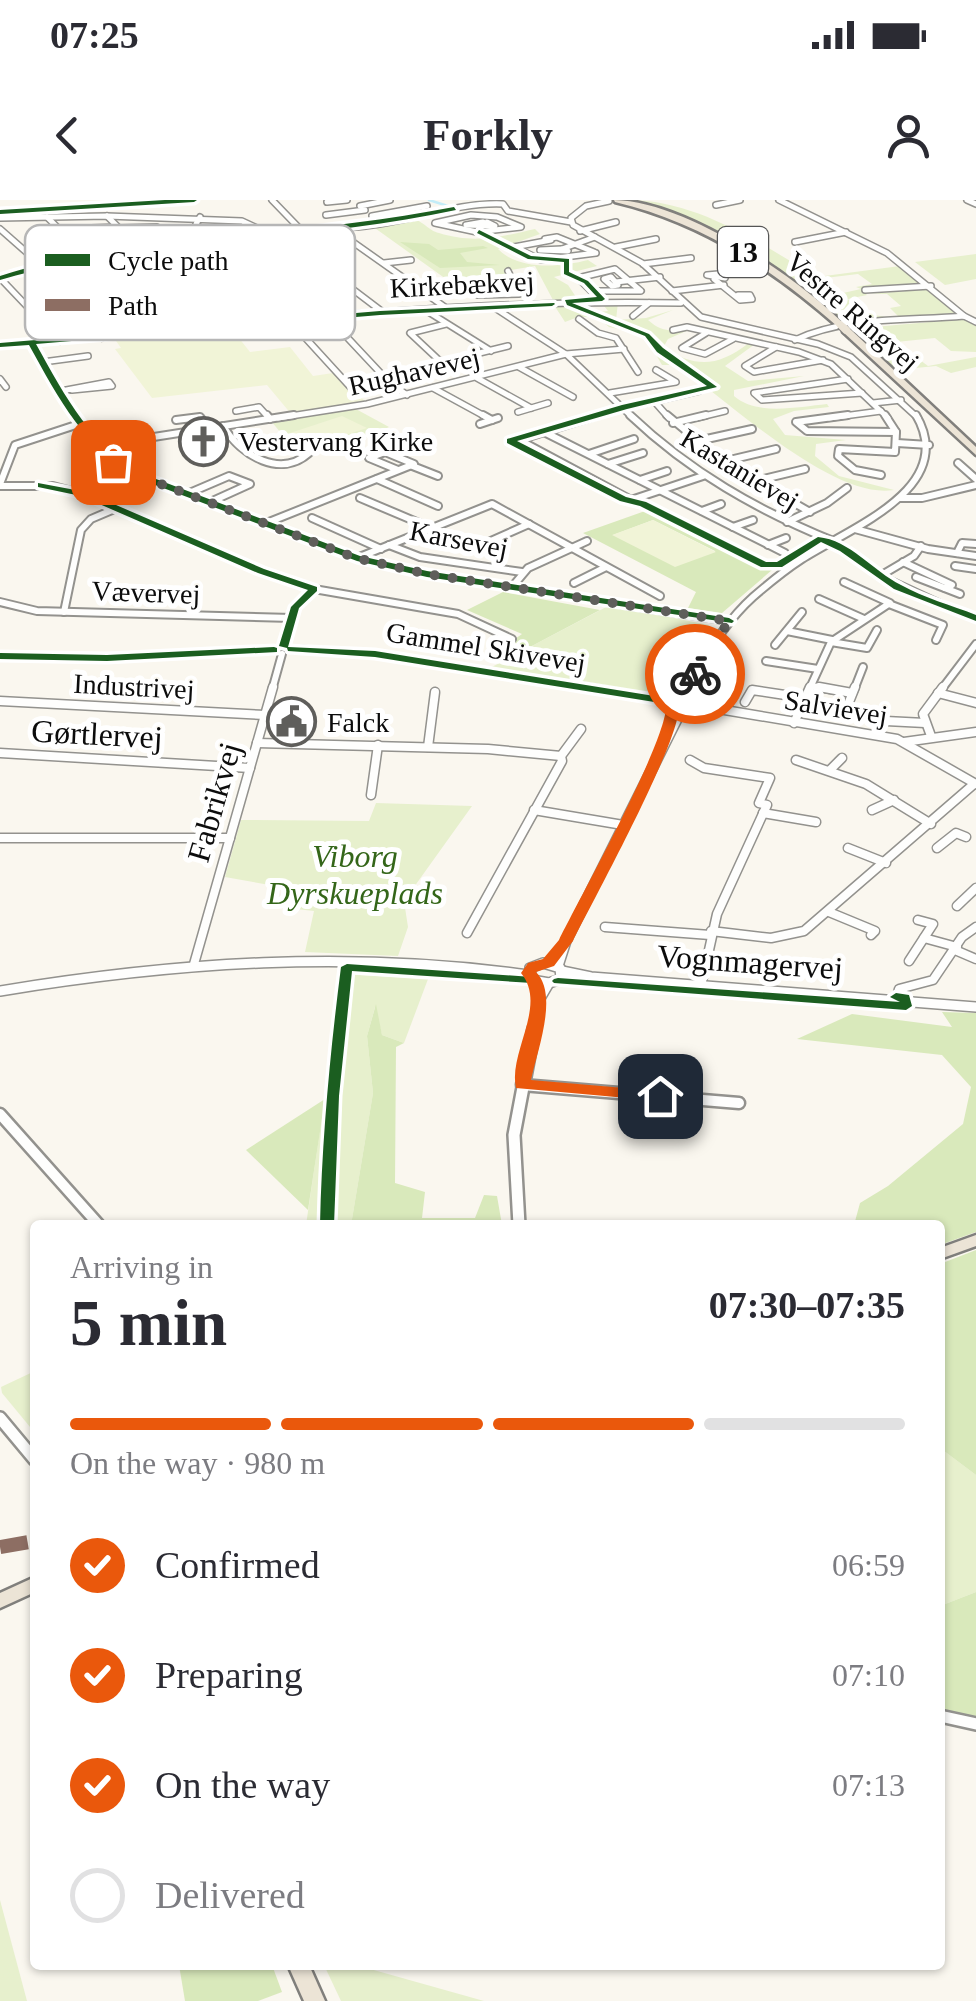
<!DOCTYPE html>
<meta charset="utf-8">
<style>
:root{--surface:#fff;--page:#f2f2f3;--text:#2b2b33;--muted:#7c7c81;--line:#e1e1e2;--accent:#ea580c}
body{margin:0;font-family:"Times New Roman",serif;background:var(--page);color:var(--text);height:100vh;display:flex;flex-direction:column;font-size:38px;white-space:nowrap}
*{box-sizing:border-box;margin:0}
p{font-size:32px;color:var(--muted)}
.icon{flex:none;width:55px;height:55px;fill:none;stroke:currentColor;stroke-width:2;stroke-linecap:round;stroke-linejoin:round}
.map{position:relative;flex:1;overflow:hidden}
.details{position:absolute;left:30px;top:1020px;width:915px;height:750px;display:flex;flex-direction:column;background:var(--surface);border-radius:10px;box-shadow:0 2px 8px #0004}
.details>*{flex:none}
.pin{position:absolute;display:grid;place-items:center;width:85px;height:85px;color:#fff;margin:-42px;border-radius:20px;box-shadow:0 5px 15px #0006}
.courier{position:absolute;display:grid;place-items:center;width:100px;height:100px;margin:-50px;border:8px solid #ea580c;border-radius:50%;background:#fff;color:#222;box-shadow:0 2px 12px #0007}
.overview em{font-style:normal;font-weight:800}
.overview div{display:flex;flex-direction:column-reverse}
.overview{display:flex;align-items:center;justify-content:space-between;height:170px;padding:0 40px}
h1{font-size:65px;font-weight:800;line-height:75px}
.bar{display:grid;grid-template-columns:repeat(4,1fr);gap:15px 10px;align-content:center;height:120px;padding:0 40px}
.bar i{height:12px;border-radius:8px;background:var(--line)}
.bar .selected{background:var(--accent)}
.bar p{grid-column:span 4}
ol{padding:0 40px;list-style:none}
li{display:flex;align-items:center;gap:30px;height:110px}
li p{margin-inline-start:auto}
li .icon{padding:10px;border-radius:50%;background:var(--accent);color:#fff;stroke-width:4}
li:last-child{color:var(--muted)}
li i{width:55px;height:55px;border:5px solid var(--line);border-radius:50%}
.status{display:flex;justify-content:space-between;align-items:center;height:70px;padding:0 50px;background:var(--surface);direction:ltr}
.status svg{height:28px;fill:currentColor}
header{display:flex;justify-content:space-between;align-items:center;height:130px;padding:0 40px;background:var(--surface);font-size:45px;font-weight:800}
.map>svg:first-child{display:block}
</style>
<div class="status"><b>07:25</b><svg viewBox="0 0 49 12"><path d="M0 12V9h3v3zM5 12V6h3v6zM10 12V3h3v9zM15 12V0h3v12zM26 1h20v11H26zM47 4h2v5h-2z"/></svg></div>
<header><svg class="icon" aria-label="back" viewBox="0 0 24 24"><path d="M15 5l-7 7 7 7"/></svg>Forkly<svg class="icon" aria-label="person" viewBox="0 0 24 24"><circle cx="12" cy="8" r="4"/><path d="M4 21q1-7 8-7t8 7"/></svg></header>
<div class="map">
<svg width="976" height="1801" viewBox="0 0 976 1801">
<rect width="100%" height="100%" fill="#faf7ef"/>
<!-- green -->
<g fill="#e7f0cd">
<path d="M628,0C698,0 759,43 817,77L900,66L924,85L861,89L856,87L872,84L858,74L825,78L843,93L861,89L867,95L848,99L860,113C874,114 883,118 899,117L890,108L901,106L887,94H870L930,89L955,113L842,122C800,86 757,56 707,32C681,20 653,13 628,0Z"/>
<path d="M415,19C429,26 428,30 439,33C474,44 500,37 535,29L540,34L498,49C519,71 561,67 588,60L597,66L554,77L568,85L578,100L554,102L535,66L505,71L508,79H446L372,26Z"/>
<polygon points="976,54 976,79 945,85 915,62"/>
<path d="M601,102H618L616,120L646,118L673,110L648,120C664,134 672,130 691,129L668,139L663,148C697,168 717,167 749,143L755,144L725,166L748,181L804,176L734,190V196C757,216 797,207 827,204L829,207L794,211L773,219L785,235L846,240L816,244L815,256L839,276L894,290C833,301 726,199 677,165H662L644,134L609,127L597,117H578L565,122L554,105H584L591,113L608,111Z"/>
<polygon points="964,119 976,124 976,152 951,151 935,138 896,142 928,166 976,157 976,167 951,173 936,166 895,170 851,129"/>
<polygon points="354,208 389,227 334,253 319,247 296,251 271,221"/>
<polygon points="610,405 709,425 665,494 652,496 488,469"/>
<polygon points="376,603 472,606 404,701 408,727 398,756 305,752 314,711 287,708 287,693 281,687 225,677 241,620 369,621"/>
<polygon points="343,774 428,779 404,843 382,835 375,807 367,836 373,893 351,1025 306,1025"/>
<polygon points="35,1171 35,1233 2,1193 1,1187"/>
<polygon points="940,1248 976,1275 976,1392 940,1406"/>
<polygon points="0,1700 27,1801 0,1801"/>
<polygon points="324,1765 356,1765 484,1801 341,1801"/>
</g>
<!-- forest -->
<g fill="#d9e9bb" fill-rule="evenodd">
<polygon points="400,42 429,44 438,50 483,46 488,48 460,53 467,62 500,65 440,68"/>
<path d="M645,311L660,314L772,370L722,413L688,408L696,392L583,333ZM653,320L715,351V352L613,335Z"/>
<polygon points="503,392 600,410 528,448 512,441 522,434 467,410"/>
<polygon points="376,804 382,835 404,843 396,847 395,983 425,992 422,1018 475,1018 484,995 497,996 502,1025 351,1025 373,893 367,836"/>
<polygon points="942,812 976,813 976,1032 940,1045 940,1025 854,1025 860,1003 888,986 963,924 971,887 942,855 797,839 852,814 952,827"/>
<polygon points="325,899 308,1010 246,950"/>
<polygon points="976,1050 976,1275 940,1248 940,1064"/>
<polygon points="976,1392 976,1522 940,1514 940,1406"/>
<polygon points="179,1765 272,1765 282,1792 258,1801 185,1801"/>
</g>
<!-- pitch -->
<g fill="#f1f4d7">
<polygon points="231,128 250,152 290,147 313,176 333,173 366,202 292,215 267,185 152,198 115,149 121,148 114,138"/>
<polygon points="342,216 367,228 315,245 290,233"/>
<polygon points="653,320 716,352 675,367 612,335"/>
</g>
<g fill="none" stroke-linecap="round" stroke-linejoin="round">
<!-- stream -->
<polyline stroke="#c3ecf7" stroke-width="2.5" points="429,0 451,7"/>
<defs>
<g id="minor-far4">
<polyline points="272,0 302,31"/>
<polyline points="779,0 887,53 964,116"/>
<polyline points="967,0 976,4"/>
<polyline points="327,2 347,0"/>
<polyline points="716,5 740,0"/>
<polyline points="360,6 390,0"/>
<polyline points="326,15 365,10"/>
<polygon points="471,15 497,17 521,27 477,32 435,23"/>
<polyline points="107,16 141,50"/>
<polyline points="372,16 427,6"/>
<polyline points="47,17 88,58"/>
<polyline points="200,17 196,24 207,34"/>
<polyline points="0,18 107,16 242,21 297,47 384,113"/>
<polyline points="483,22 466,25 495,26 487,22"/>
<polyline points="91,28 117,27"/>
<polyline points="118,28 157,27 174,39"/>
<polyline points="333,28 449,110"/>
<polyline points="0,29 41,65"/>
<polyline points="580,31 616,22"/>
<polyline points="103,39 128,38"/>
<polyline points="545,39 557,37 594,52"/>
<polyline points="795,42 846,32"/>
<polyline points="178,44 236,125"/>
<polyline points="514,47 541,60 596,53"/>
<polyline points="514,47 551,40"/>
<polyline points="616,47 656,39"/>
<polygon points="562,49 568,51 540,50"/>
<polyline points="562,49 595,37"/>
<polyline points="127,52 147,72 175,130"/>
<polyline points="102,56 117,72 145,134"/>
<polyline points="225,59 291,46"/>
<polyline points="384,63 411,60"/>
<polyline points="643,64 691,58"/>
<polyline points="38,65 85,106 102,138"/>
<polygon points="615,69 641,91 591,91 578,78"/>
<polyline points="508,71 518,91"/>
<polyline points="240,73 311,59"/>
<polygon points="718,74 725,78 707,75"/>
<polygon points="611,77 618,85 612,86 604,79"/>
<polyline points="0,78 60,141"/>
<polyline points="714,79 740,100 752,99 750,95 738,95"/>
<polyline points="59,80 117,72"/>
<polyline points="616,82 660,77"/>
<polyline points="475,87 516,87"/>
<polyline points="254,90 332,73"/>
<polyline points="865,90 931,86"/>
<polyline points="672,91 724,85"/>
<polyline points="478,95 519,94"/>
<polyline points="495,108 566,154 633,218"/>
<polyline points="427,111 491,151"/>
<polyline points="228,112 318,100"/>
<polyline points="633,116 649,103"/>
<polyline points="329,118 388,181 407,195"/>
<polyline points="579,119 598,133 616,138 638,172"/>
<polyline points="290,121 353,190"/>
<polyline points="673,130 687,127 799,152 831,164 888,218"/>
<polyline points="706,133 682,148 705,154 733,139"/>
<polyline points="776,147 745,166 754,172 823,160"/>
<polyline points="43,162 88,156"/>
<polyline points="442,163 410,133 446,124"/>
<polyline points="519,167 573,197"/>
<polyline points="414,169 508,146"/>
<polyline points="477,178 531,208"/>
<polyline points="0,179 6,187"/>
<polyline points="848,179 754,193 762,200 862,193"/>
<polyline points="433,188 488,218"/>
<polyline points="61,191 109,182 112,186 72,190"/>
<polyline points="610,193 676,182 656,170"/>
<polyline points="654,201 669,218"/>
<polyline points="873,203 901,200"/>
<polyline points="626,208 699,191"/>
<polyline points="236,211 259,207 269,218"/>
<polyline points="518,212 548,203"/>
<polyline points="194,218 201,218"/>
<polyline points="278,218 367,204 566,154 624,149"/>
<polyline points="590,218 625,207"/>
<polyline points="696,218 725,211"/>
<polyline points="829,218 881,211"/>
</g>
<g id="minor-far3">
<polyline points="267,215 270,219"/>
<polyline points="483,215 492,220"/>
<path d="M630,215C690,272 757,310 833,341"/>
<polyline points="667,215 726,264 810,312"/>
<polyline points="848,215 796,222 807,231 896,232"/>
<polyline points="176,220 200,217 209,229"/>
<polyline points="673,223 706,215"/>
<polyline points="480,224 498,218"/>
<path d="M223,226C242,257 281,278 309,253"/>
<polyline points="544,232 785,353"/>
<polyline points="88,233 139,226 148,238"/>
<polyline points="519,240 631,300 703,276"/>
<polyline points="519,240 598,215"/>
<polyline points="693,242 752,229"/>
<polyline points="897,243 929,245"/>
<polyline points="96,246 294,215"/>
<polyline points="589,254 634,239"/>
<polyline points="721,262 776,249"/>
<polyline points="958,263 976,279"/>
<polyline points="608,264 643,253"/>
<polyline points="410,265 438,276"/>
<polyline points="881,275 855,270 838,256 839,249 895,252 896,232 885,215"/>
<polyline points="377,279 438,306"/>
<polyline points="640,280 667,271"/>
<polyline points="751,282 805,269"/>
<polyline points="0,284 15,245 82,223"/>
<polyline points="0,286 53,286 83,294 261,371 314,389 295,407 284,446"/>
<polyline points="187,294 229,276 250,284 208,303"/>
<polyline points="360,298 431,328"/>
<polyline points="900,298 922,298 976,285"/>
<polyline points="702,311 721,304"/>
<polyline points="312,318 381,349"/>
<polyline points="787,322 827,303 847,288"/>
<polyline points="264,324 414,264 385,252 369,258 398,270"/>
<polyline points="733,327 753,320"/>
<polyline points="855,329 928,349 976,356"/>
<polyline points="389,345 420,357 522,372"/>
<polyline points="768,345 786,338"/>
<polyline points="921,346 914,356 880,376 949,408"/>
<polyline points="475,348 529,324"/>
<polyline points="957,353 962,343 976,344"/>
<polyline points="357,358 492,304 660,396"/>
<polyline points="903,362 952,385 945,388"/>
<polyline points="955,366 976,369"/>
<polyline points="916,377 960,394"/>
<polyline points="574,383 606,367"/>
<polyline points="512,387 528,368 587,341"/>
<polyline points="314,389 458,414 512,439"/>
<polyline points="819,399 864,419"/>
<polyline points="0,402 37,411 292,418"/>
<polyline points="889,404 943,425 936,440"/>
<polyline points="64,412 81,330 91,319 117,308"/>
<polyline points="961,412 976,418"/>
<polyline points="787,431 832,440"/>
<polyline points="831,442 867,448 877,430"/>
<polyline points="775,445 802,412"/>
<polyline points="291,449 375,454 598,490"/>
<polyline points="0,456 107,458 274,450"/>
<polyline points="766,461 818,469"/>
<polyline points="811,486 834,490"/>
<polyline points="272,490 282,454"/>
<polyline points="809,490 831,442 890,403 844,382"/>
<polyline points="854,490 863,467"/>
<polyline points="941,490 976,444"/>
</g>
<g id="minor-far2">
<polyline points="582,487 673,502"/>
<polyline points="819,487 852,493"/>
<polyline points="938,493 976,503"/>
<polyline points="0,501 265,515"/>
<polyline points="745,502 752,490 805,498"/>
<polyline points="689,504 897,539 976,584"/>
<polyline points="843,517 855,487"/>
<polyline points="886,521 925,523"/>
<polyline points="794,523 810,487"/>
<polyline points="931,536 923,514 943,487"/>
<polyline points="904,542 976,532"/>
<polyline points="257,543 488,549 561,556"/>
<polyline points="428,547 435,492"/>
<polyline points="0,553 250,568"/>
<polyline points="690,560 704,568 770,578 759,603 767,605 717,714 701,786"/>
<polyline points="796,560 866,584 931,624"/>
<polyline points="830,570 842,558"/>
<polyline points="371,595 378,545"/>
<polyline points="534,610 623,625"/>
<polyline points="872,610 894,600"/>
<polyline points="763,613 816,622"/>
<polyline points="0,638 230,638"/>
<polyline points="848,648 886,663"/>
<polyline points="937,648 956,633 966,637"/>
<polyline points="957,706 976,688"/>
<polyline points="829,712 875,731 871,735"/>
<polyline points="605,727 710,735"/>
<polyline points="711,731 771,738 804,731 974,584"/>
<polyline points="467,733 562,561 561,556 581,529"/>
<polyline points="924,738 957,747"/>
<polyline points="955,750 976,759"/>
<polyline points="909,761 933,724 918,720"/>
<polyline points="194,764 273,487"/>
<polyline points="896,801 899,789 933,780 962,737 976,727"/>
</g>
<g id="minor-far1">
<polyline points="522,885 739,903"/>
<polyline points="0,914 99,1025"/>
</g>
<polyline id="minor" points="940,1516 976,1524"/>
<g id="tertiary-far3">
<polyline points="609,1 586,6 571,18 573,25 642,63 701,117 818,144 851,157 918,218"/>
<path d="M0,78C118,42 244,38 366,26C412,21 457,2 503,4L508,11L571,22"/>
<path d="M795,140C846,116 909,121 964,116L976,122"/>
<polyline points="32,143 76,218"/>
<path d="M0,145C226,126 454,98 681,103"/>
</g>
<g id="tertiary-far2">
<polyline points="75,215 108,255 145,278 357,358 427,374 729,421"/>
<path d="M684,490C705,458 724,423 753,397C768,384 785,370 802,359C850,328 959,288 916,215"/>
</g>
<g id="tertiary-far1">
<circle cx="681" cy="503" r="6"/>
<polyline points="678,499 686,487"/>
<polygon points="543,763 560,768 561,779 549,783 532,780 530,768"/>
<polyline points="558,766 566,741 683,507"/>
<polyline points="562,771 591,777 976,807"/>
<path d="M0,791C177,762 350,750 529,775"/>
<polyline points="533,832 539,800 549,783"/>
</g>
<g id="tertiary">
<polyline points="519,1025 514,935 534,829"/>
<polyline points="0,1218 35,1260"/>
</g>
<g id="primary">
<path d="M614,0C685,1 796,76 845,125L838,127C773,69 700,22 615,2Z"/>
<polygon points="843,128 849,128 976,247 976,255 843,132"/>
<polygon points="976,1035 976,1046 940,1059 940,1048"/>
<polygon points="35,1377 35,1392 0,1408 0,1393"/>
<polygon points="288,1765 309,1765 325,1801 304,1801"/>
</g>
</defs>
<!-- minor-far4 casing -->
<use href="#minor-far4" stroke="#93928e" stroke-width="8"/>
<!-- minor-far3 casing -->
<use href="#minor-far3" stroke="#93928e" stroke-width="10"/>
<!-- minor-far2 casing -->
<use href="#minor-far2" stroke="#93928e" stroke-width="11"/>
<!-- minor-far1 casing -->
<use href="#minor-far1" stroke="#93928e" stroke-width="15"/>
<!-- minor casing -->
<use href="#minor" stroke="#93928e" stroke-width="16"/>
<!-- tertiary-far3 casing -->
<use href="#tertiary-far3" stroke="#93928e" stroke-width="8"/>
<!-- tertiary-far2 casing -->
<use href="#tertiary-far2" stroke="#93928e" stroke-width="10"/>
<!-- tertiary-far1 casing -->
<use href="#tertiary-far1" stroke="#93928e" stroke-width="12"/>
<!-- tertiary casing -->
<use href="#tertiary" stroke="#93928e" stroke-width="16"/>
<!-- primary casing -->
<use href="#primary" stroke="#807f7c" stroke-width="5"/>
<!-- minor-far4 -->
<use href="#minor-far4" stroke="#fefefd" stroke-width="5"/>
<!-- minor-far3 -->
<use href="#minor-far3" stroke="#fefefd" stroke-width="6"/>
<!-- minor-far2 -->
<use href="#minor-far2" stroke="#fefefd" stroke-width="8"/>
<!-- minor-far1 -->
<use href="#minor-far1" stroke="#fefefd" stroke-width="10"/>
<!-- minor -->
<use href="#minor" stroke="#fefefd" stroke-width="11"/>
<!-- tertiary-far3 -->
<use href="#tertiary-far3" stroke="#fefefd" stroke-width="5"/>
<!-- tertiary-far2 -->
<use href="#tertiary-far2" stroke="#fefefd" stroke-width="6"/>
<!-- tertiary-far1 -->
<use href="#tertiary-far1" stroke="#fefefd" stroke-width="9"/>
<!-- tertiary -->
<use href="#tertiary" stroke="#fefefd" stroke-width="11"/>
<!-- primary -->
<use href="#primary" fill="#ece4d6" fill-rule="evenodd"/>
<!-- rail -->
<polyline stroke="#d7c3c5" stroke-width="2.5" points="0,11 180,0"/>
<defs>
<polyline id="primary-bridge" points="841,125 846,130"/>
</defs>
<!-- primary-bridge casing -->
<use href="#primary-bridge" stroke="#807f7c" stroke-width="10" stroke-linecap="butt"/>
<!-- primary-bridge -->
<use href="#primary-bridge" stroke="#ece4d6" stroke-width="8"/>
<!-- quiet -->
<polyline stroke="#8d6e63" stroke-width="14" stroke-dasharray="28 14" stroke-linecap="butt" points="0,1347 35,1341"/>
<defs>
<g id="cycleway">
<polygon points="165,0 197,0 194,2 0,14 0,10"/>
<path d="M454,7L456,10C348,33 237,38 128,55C85,61 42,67 0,80V76C41,62 85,57 128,51C236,34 346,28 454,7Z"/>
<path d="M479,30L531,56L569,59V72L588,81L605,99L602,101L572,103L649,134L663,148L717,187L627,209L517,241L626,297L646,302L766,362H777L818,337C850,340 873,371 901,385C924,398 951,405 976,415V421L894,389L840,351L821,342L782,367H761L640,306L620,301L507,243V239L622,205L707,186L657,152L645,136L567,105L565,100L597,97L584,83L564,74V62L528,59L477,33Z"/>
<path d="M554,103L555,104L552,106L380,115L36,144C66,198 91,247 148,276L360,356L427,371L729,418L734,421L732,423L427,377L357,361L142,280C85,250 59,199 29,145L0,147V143L380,111Z"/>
<polygon points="38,283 86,292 264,369 317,387 317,391 299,408 288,447 375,451 673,499 678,502 673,505 375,457 288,451 287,448 279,446 291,407 308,390 258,373 81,296 38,287"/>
<polygon points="274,447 277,448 277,452 107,461 0,459 0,453 107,455"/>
<path d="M347,764L532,777L538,780L532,783L352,771L339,896L334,1025H320C322,939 330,853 341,767Z"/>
<polygon points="558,778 900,802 890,797 896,793 909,795 912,806 906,810 554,783 552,781 554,779"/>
</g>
</defs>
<!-- cycleway casing -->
<use href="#cycleway" stroke="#fff" stroke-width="7"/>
<!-- cycleway -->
<use href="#cycleway" fill="#1b5e20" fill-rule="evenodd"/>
</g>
<!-- route -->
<path fill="#ea580c" d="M691,471L701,474L679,502C685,534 592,702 573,741L554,766L536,772C559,795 537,851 531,880L660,891L668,896L660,901L516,888C508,852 548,806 521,773L528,763L543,759L559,740C578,701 672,533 666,502Z"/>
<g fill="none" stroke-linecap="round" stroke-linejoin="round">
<!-- done -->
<polyline stroke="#5f5e5b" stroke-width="10" stroke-dasharray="0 18" points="113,262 145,278 356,358 427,374 729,421 695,474"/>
</g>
<!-- icons -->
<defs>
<symbol id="church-ring" viewBox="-11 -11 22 22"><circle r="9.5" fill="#fff" stroke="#5f5e5b" stroke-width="1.5"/><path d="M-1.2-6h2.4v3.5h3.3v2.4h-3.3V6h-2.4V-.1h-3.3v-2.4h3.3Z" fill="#5f5e5b"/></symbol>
<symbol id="civic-ring" viewBox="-11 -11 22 22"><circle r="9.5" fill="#fff" stroke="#5f5e5b" stroke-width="1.5"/><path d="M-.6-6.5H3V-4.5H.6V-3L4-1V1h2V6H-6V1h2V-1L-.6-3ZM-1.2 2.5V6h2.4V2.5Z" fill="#5f5e5b"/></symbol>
</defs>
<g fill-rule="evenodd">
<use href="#church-ring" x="176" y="214" width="55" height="55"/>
<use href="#civic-ring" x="264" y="494" width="55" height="55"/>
</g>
<g text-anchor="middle" stroke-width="10" stroke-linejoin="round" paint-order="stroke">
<!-- far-street labels -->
<g font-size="28" fill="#0c0c0c" stroke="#fff">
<text transform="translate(462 84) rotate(-3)" y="10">Kirkebækvej</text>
<text transform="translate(853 111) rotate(41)" y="10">Vestre Ringvej</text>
<text transform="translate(414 171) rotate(-13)" y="10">Rughavevej</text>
<text transform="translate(740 269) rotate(31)" y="10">Kastanievej</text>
<text transform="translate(459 339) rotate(11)" y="10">Karsevej</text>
<text transform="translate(146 392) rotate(2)" y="10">Vævervej</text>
<text transform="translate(486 447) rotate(9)" y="10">Gammel Skivevej</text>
<text transform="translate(134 486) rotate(3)" y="10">Industrivej</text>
<text transform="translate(836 507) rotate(9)" y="10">Salvievej</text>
</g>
<!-- far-poi labels -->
<g font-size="28" fill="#0c0c0c" stroke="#fff" text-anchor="start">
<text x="238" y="251">Vestervang Kirke</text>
<text x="327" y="532">Falck</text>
</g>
<!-- shield labels -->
<rect fill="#fff" stroke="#555" stroke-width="2.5" x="718" y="27" width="50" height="50" rx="8"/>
<g font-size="30" font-weight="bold" fill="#0c0c0c">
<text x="743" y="62">13</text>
</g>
<!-- street labels -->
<g font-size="32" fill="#0c0c0c" stroke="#fff">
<text transform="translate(97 534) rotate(3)" y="11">Gørtlervej</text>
<text transform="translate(214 602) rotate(-74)" y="11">Fabrikvej</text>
<text transform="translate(750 762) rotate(4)" y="11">Vognmagervej</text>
</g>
<!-- park labels -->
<g font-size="32" font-style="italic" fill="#346619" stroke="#fff">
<text x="355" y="667">Viborg<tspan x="355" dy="37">Dyrskueplads</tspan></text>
</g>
</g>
<!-- legend -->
<rect x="25" y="25" width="330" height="115" rx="15" fill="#fff" stroke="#b6b6b6" stroke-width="2.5"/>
<rect x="45" y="54" width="45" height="12" fill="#1b5e20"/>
<rect x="45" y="99" width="45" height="12" fill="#8d6e63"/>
<g font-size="28" fill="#0c0c0c">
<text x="108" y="70">Cycle path</text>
<text x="108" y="115">Path</text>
</g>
</svg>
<div class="pin" style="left:113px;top:262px;background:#ea580c"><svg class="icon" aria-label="bag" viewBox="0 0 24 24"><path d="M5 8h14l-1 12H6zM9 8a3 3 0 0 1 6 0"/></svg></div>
<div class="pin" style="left:660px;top:896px;background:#1f2937"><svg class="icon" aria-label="home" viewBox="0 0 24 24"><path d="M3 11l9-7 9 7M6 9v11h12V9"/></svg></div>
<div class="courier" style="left:695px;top:474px"><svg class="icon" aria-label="bike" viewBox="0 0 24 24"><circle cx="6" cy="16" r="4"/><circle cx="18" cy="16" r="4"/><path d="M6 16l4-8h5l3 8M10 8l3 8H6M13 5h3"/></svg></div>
<section class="details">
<div class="overview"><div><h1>5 min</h1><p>Arriving in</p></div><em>07:30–07:35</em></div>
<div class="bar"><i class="selected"></i><i class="selected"></i><i class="selected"></i><i></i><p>On the way · 980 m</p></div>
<ol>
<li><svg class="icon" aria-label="check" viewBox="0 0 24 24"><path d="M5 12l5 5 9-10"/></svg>Confirmed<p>06:59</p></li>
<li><svg class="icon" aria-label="check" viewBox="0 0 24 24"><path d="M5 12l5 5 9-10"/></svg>Preparing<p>07:10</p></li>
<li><svg class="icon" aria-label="check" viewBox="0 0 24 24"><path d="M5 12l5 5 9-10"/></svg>On the way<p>07:13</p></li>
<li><i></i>Delivered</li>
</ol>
</section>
</div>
